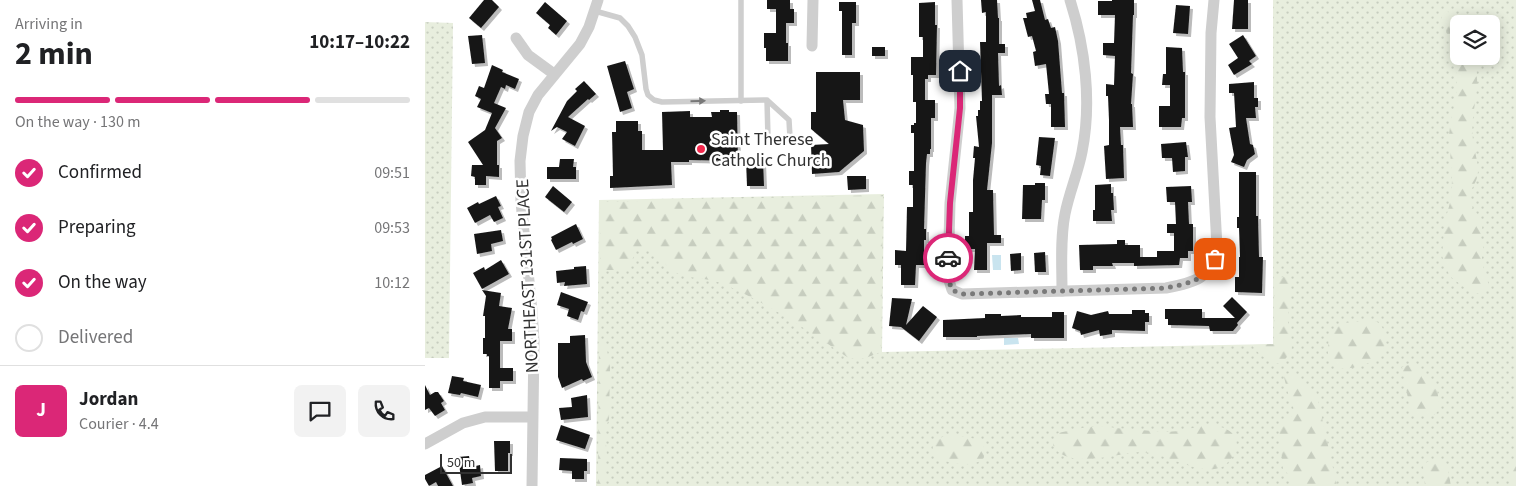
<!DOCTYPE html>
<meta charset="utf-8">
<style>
:root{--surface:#fff;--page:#f2f2f2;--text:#202124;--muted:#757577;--line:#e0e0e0;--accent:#db2777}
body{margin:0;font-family:"Source Sans 3",sans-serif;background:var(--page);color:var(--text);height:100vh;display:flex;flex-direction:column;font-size:19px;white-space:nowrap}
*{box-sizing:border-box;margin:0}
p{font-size:16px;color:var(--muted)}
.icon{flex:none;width:28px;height:28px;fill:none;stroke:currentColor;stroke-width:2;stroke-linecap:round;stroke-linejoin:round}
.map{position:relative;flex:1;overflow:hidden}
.sheet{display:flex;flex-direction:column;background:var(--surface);width:425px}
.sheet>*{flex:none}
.buttons{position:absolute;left:1025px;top:15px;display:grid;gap:10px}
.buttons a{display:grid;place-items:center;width:50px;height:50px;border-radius:8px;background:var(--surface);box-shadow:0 2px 12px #0003;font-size:25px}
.scale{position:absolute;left:15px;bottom:12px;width:72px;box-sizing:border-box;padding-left:5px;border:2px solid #313131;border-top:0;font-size:14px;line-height:18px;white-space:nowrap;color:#313131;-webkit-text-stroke:4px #fff;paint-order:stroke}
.pin{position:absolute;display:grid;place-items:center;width:42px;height:42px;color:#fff;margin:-21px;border-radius:10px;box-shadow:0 2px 8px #0006}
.courier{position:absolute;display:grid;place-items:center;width:50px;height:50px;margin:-25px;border:4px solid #db2777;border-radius:50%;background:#fff;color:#222;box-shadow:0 1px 6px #0007}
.head em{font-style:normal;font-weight:700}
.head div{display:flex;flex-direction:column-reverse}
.head{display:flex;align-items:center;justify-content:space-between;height:85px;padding:0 15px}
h1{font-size:32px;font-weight:700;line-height:38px}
.bar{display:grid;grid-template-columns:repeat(4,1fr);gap:8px 5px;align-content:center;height:60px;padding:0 15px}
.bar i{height:6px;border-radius:4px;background:var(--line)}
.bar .current{background:var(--accent)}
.bar p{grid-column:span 4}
.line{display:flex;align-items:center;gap:12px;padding:0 15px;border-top:1px solid var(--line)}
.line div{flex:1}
.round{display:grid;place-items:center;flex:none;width:52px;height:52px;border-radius:8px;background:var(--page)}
ol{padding:0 15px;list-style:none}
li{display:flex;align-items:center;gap:15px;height:55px}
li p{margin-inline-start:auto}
li .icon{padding:5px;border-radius:50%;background:var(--accent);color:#fff;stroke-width:4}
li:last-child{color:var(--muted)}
li i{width:28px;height:28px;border:2px solid var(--line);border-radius:50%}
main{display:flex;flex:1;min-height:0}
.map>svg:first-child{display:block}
</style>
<main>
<section class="sheet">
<div class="head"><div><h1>2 min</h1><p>Arriving in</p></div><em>10:17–10:22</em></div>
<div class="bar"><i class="current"></i><i class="current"></i><i class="current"></i><i></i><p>On the way · 130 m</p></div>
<ol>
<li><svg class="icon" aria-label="check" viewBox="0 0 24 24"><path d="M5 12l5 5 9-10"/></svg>Confirmed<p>09:51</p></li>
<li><svg class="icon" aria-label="check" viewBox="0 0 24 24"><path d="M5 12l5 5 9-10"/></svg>Preparing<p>09:53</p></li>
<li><svg class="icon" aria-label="check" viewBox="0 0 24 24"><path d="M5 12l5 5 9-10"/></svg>On the way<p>10:12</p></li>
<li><i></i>Delivered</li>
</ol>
<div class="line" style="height:90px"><b class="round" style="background:var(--accent);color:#fff">J</b><div><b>Jordan</b><p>Courier · 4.4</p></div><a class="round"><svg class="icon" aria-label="chat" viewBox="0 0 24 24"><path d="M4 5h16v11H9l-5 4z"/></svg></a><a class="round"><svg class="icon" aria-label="phone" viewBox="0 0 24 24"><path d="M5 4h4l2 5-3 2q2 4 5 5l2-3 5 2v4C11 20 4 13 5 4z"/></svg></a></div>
</section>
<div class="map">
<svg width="1091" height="486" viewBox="0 0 1091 486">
<defs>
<pattern id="grass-dots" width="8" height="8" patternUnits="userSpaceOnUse" patternTransform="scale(1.25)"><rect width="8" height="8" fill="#e8eede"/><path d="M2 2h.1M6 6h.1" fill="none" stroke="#c7cdbf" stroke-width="1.8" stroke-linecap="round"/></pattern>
<pattern id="forest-firs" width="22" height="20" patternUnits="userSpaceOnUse" patternTransform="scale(1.25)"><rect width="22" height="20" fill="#e8eede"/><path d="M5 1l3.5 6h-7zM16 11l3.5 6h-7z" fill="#c7cdbf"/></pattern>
<filter id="shadow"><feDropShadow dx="3" dy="3" stdDeviation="0" flood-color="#0004"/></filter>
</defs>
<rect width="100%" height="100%" fill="#fff"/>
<!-- grass -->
<g fill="url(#grass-dots)" fill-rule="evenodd">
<path d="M848,0H1091V486H171L174,200L459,194L457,352L848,344ZM1034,24H1066V56H1034Z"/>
<polygon points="0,22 28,23 24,358 0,358"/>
</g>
<!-- forest -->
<g fill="url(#forest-firs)">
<path d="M1020,9L1028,16L1039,21L1040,24H1034V56H1048C1059,84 1044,113 1048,140C1049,151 1053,160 1053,171C1053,182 1045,188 1045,196C1044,209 1055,213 1057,223C1058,228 1056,233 1056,239C1056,242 1058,246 1059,250C1059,251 1057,256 1057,258C1056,271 1070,284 1059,294L1047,293L1027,278L1023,272L1017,256L1020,221L1026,199L1027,180L1024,135L1026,119L1031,99L1032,76L1022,33L1018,25L1016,14L1017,10Z"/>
<path d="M458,195L456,352C443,357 435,362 422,357C382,329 340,302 296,283C283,278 267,279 254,274C236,268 234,242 211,251L205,265L199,270H175L176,202Z"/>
<path d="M857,277H861L864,279C869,292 864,304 863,317C862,328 867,335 867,344C867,349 866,351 863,355C861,358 859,362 855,363C847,366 831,352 827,345L849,344V283L851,280Z"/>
<path d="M942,321C943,321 949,321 950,321C962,325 963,347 955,356C951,361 941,364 934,366C902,376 899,357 906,331L918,323Z"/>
<polygon points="177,343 182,350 185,367 184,419 179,432 181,444 182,458 180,466 181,486 173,486 174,344"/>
<polygon points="991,363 999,376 1011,382 1015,409 1009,415 994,416 985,409 977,367"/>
<polygon points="866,373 873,375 881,390 891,391 912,486 868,486 862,473 858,469 854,429 855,425 870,414 870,411 865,401 859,377 861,374"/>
<path d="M781,425C800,425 820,434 808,456C805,460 801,465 797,467C773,477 742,452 715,452C692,453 641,471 628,445L629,438L633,433L662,427L680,426L690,428L740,432L755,431Z"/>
<path d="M523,435C532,436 541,436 550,439C560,442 565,457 553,462C541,467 522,463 511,457C503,446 511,438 523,435Z"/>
<polygon points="1008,461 1016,461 1022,464 1026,486 1000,486 998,466 1002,462"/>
<polygon points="1087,463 1091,465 1091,486 1087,486 1083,466"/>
</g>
<!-- water -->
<g fill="#c9e4ef">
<polygon points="567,255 576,255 576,270 568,270"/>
<polygon points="579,338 593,338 594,344 579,345"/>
</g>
<!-- building -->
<g fill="#181818" filter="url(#shadow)">
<polygon points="59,0 67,0 74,7 56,28 44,18"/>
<polygon points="342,0 365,0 365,9 369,9 369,23 361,23 361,43 363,43 363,61 341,61 341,48 339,48 339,33 351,33 351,9 342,9"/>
<polygon points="556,0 572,0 573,18 574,18 574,44 580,44 580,53 573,53 574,86 576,85 577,95 567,95 567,143 562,190 568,190 569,235 576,235 576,243 562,243 562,270 549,270 550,249 540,249 540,236 544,236 544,212 548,212 548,180 550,158 548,158 549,146 554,147 551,116 553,116 553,110 555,110 555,101 557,101 555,42 561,42 561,12 557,13"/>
<polygon points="607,0 615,0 620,20 623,19 626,28 630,27 633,41 637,93 639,93 640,127 626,127 626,104 621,104 620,94 624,94 621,64 610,66 608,52 611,51 607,36 603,37 598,18 602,18 601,13 610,11"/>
<polygon points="687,0 709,0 709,15 708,15 706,73 708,74 706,104 707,104 708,127 695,127 696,145 698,145 699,178 681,179 679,146 684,145 684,120 683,96 681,96 681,84 689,85 690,56 678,55 678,43 689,43 690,15 673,15 673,1 687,1"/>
<polygon points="809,0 823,0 823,29 807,29"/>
<polygon points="120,2 142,21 131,35 123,28 125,25 111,13"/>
<polygon points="414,2 431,2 431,23 427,23 427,55 417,55 417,11 414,11"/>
<polygon points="510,2 510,25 512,25 511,75 503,75 503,79 500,79 500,100 510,100 510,118 506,118 506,149 505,149 505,154 502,154 501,163 499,229 501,229 501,240 499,240 499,265 491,265 490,285 476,285 476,265 470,265 470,250 481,251 482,207 488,207 488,185 484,185 484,171 489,171 489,133 486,133 486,125 489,125 489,123 491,123 491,102 488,102 488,75 486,75 486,57 498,57 498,37 494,37 494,3"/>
<polygon points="751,5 765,6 763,34 748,33"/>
<polygon points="57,35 60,63 47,64 43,36"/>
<polygon points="818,35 831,56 824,61 827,64 809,75 803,65 813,58 804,44"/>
<rect x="447" y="47" width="13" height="9"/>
<polygon points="741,47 757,48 758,72 760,72 760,118 757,118 756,127 734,127 734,106 745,106 745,85 737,85 738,74 741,74"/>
<polygon points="200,61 209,89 202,92 207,108 195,112 182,66"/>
<polygon points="67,65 78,70 77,72 94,79 90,89 81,85 80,89 76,87 69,103 81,108 70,128 77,138 72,141 72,165 74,165 74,177 61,176 61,185 50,185 50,177 46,176 47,165 58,165 43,142 60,130 67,113 52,107 56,99 50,96 54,86 59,88"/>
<polygon points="391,72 435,72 435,100 418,100 420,120 438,125 439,151 414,172 387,174 386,145 404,144 386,129 386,112 391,112"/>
<polygon points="159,81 171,94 164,100 163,99 143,117 160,126 150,146 137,139 142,132 132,127 126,131 142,101 152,91 150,89"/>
<polygon points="829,82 829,98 833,98 833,107 830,107 831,118 821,118 825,144 828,145 830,154 822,160 819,167 806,162 809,155 804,128 811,127 809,93 804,93 804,84"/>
<polygon points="295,110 304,110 304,112 312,112 313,161 264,160 264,162 246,162 247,185 185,188 185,176 188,176 187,132 191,132 191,121 213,121 213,131 217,131 217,150 238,150 237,112 265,111 265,117 287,117 286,112 295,112"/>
<polygon points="614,137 630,138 625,176 615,175 616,166 611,165"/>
<polygon points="761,142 763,157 760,157 760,171 748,172 747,158 737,158 736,144"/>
<polygon points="135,159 149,159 148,167 151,167 151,179 122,179 122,167 134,167"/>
<polygon points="321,160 338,160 339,186 322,186"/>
<polygon points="814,172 831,172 831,216 833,216 834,257 838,257 837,293 810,292 810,277 814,277 814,257 815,257 814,228 812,228 812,217 814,217"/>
<polygon points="422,176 441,176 441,189 423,190"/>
<polygon points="610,183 620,183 620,200 617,200 616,219 597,219 598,185 610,185"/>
<polygon points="686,184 686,193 688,193 689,210 686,210 687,221 668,221 668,210 670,210 670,185"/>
<polygon points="128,186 147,202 139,212 120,197"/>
<polygon points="766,186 767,202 763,202 764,224 768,224 768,251 763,251 763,258 755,258 754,265 709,266 709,263 687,263 688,266 668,266 668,270 655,270 654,245 692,244 692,240 700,240 700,245 715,245 715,257 732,257 732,251 749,251 749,233 742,233 742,224 751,224 750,202 742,202 741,187"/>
<polygon points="71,196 76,206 73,207 78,218 69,222 65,215 50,223 42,208 53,202 54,204"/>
<polygon points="151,224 158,239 148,244 147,242 131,250 126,240 127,239 126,237"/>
<polygon points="76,230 78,241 66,244 67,251 52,254 49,234"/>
<polygon points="620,252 621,272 610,272 609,253"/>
<polygon points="596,253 596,270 586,271 585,254"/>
<polygon points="76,260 84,274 57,289 48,273 59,267 60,270"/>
<polygon points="161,266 162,284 139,286 140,282 132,283 131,271 149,269 149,267"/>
<polygon points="57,290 76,293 74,306 87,308 83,329 87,329 87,341 75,341 75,368 88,368 88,381 75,381 75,388 64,388 64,356 62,356 62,354 58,354 58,338 60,338 60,316 58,316 61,296"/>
<polygon points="136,292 163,302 159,312 156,311 153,320 142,316 144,309 132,305"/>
<polygon points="807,297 822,312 812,323 813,325 808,331 785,331 784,326 743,325 743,319 740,319 740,309 777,309 777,318 810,318 798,306"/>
<polygon points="467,298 487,299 481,325 498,306 512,317 494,341 476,327 464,326"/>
<polygon points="707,310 720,310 720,313 724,313 724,322 720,322 720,331 687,330 687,334 675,336 674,330 656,335 655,331 647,328 652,311 666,315 683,311 684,314 707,314"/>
<polygon points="627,312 639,312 639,338 606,338 606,334 552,336 552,337 518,337 518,320 560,318 560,314 576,314 576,316 596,315 596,317 627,317"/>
<polygon points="160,335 161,362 167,377 158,381 157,379 137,388 133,377 133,343 145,343 145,336"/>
<polygon points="27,376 39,378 38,381 56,385 53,397 36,393 35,395 23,393"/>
<polygon points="0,385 5,395 10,392 13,392 19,401 16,403 20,410 10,416 4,408 0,410"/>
<polygon points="162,395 163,417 136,420 134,408 147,407 146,398"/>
<polygon points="136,425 165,435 160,449 131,440"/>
<polygon points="69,441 85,441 85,453 83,453 83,471 70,471"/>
<polygon points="44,456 46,467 55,465 56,476 47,478 48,483 37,485 33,457"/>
<polygon points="135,458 162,459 162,471 159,471 159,479 147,479 147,471 134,470"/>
<polygon points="17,466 28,486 13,486 11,482 4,486 0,479 0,475"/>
</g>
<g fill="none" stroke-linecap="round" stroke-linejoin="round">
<!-- service -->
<g stroke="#cecece" stroke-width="5.5">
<polyline points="170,11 195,18 203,26 210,37 217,55 221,89 223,95 229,100 237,102 342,100 364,120 365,138 362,141 346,141 343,139 342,100"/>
<polyline points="316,101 316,0"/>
</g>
<!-- minor -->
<g stroke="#cecece" stroke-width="11">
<path d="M532,0L535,108L525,203L523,277L527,290L537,294L741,288C768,283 789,278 792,247L785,117L786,33L789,0"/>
<polyline points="91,38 103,55 129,74"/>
<polyline points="387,46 388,0"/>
<path d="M637,291C637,266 635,239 640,214C644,193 653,173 657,152C667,102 660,47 645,0"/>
<polyline points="0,444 38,423 60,417 107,417"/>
<polyline points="107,486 109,341 107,311 96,202 95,161 98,136 104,112 113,95 155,44 164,27 173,0"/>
</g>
</g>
<!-- one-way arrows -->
<defs><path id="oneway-solid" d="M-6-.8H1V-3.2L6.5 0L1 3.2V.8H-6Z" transform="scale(1.25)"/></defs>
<use fill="#787878" href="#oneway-solid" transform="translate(273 101) rotate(-1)"/>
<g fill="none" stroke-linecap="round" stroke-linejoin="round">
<!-- done -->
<path stroke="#797979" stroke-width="5" stroke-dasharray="0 9" d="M523,258V278L527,290L537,294L741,288C761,284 783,280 790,259"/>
<!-- route -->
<polyline stroke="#db2777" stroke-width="6" points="523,258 525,203 535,108 535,71"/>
</g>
<!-- markers -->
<circle fill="#f2284c" stroke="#fff" stroke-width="2" cx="276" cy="149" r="5"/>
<g text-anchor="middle" stroke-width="5" stroke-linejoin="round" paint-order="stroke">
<!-- poi labels -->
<g font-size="18" fill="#313131" stroke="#fff" text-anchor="start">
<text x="286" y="145">Saint Therese<tspan x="286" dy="21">Catholic Church</tspan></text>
</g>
<!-- street labels -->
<g font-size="18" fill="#313131" stroke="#fff">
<text transform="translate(102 276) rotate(-93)" y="6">NORTHEAST 131ST PLACE</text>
</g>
</g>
</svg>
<div class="buttons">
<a><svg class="icon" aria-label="layers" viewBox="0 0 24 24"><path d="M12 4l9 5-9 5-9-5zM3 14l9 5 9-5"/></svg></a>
</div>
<div class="scale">50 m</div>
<div class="pin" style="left:790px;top:259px;background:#ea580c"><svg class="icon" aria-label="bag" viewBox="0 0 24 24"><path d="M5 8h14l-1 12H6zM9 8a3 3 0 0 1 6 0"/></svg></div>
<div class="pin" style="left:535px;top:71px;background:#1f2937"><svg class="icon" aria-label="home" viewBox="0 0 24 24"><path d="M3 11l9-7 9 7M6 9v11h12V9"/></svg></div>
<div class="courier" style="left:523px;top:258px"><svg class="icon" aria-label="car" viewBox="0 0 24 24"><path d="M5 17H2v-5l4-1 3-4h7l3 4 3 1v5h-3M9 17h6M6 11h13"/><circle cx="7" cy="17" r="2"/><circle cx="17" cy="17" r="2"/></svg></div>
</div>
</main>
